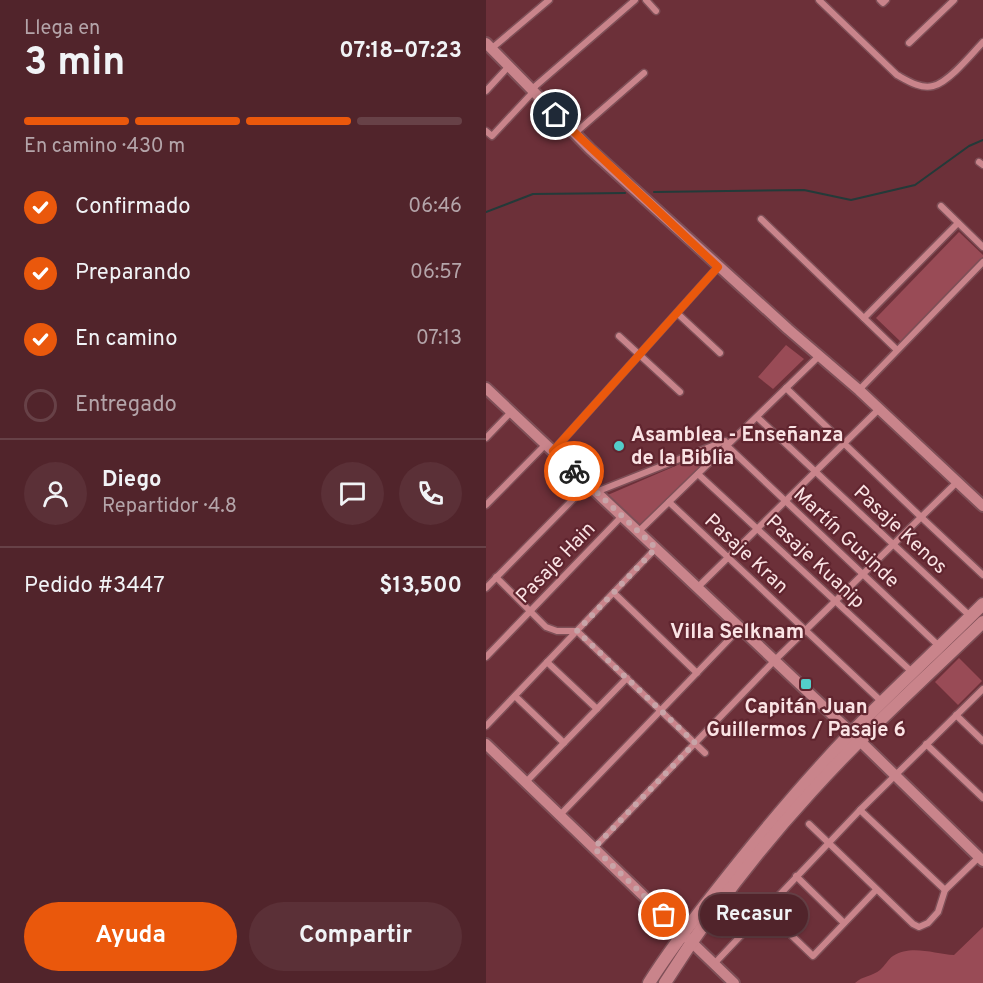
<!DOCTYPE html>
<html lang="es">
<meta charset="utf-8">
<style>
:root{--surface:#51242b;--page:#5b3037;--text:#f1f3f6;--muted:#b4a4a9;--line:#674147;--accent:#ea580c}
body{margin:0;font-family:Overpass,sans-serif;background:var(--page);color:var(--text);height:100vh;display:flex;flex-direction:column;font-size:22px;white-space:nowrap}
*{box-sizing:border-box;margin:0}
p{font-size:20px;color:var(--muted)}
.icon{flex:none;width:33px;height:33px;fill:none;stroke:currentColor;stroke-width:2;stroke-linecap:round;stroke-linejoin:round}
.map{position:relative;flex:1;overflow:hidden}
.panel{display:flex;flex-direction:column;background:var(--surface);width:486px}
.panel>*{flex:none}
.pin{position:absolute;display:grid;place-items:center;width:51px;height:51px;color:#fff;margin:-26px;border:3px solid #fff;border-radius:50%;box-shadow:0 2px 6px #0007}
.courier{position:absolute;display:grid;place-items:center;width:60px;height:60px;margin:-30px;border:4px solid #ea580c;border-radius:50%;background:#fff;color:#222;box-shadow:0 2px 8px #0007}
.bubble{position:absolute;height:42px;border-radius:21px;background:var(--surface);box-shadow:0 2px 4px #0004,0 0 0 2px var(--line);font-size:20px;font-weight:700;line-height:42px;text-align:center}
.summary em{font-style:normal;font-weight:700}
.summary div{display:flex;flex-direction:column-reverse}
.summary{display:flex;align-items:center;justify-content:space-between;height:102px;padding:0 24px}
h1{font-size:39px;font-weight:700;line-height:45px}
.bar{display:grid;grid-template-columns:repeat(4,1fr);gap:9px 6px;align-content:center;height:72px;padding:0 24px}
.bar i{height:8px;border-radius:4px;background:var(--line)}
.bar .active{background:var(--accent)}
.bar p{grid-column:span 4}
.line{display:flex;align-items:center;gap:15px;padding:0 24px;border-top:2px solid var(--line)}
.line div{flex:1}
.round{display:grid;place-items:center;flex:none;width:63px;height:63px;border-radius:32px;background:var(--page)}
ol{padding:0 24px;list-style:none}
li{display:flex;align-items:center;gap:18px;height:66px}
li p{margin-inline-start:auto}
li .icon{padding:6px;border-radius:50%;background:var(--accent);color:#fff;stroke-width:4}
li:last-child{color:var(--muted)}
li i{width:33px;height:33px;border:3px solid var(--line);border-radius:50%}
.primary-button{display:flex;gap:12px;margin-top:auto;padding:12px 24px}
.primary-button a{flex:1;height:69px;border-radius:36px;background:var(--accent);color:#fff;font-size:24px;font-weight:700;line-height:69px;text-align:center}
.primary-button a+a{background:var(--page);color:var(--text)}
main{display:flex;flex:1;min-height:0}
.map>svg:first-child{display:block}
</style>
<main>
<section class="panel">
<div class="summary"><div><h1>3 min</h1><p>Llega en</p></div><em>07:18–07:23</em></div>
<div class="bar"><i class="active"></i><i class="active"></i><i class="active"></i><i></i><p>En camino · 430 m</p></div>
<ol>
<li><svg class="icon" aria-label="check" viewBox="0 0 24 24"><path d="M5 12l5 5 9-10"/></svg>Confirmado<p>06:46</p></li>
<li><svg class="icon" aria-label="check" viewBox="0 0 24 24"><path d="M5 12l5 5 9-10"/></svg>Preparando<p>06:57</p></li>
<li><svg class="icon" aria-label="check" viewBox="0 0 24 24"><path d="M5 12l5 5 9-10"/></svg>En camino<p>07:13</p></li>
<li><i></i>Entregado</li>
</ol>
<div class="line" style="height:108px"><a class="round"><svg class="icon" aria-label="person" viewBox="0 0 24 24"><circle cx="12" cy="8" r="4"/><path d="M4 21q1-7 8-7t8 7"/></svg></a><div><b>Diego</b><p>Repartidor · 4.8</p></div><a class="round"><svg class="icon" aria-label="chat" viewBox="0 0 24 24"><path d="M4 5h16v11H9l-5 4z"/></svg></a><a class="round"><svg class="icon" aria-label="phone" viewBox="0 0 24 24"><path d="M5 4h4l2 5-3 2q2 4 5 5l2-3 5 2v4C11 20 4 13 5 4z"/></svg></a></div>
<div class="line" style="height:78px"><div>Pedido #3447</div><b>$13,500</b></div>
<div class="primary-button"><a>Ayuda</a><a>Compartir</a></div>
</section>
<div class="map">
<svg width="497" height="983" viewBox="0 0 497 983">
<rect width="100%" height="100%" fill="#6c3039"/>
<!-- green -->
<g fill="#994b56">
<polygon points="473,232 497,255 497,257 415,342 390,318"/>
<polygon points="300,345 318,359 287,389 272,377"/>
<polygon points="236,446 150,531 117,497"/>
<polygon points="473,658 496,681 472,705 449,682"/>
<path d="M497,927V983H369C376,976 387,976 394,970C399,966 402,959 407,956C425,944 449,954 468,955Z"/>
</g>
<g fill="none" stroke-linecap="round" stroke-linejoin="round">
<!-- stream -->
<g stroke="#233a39" stroke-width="2">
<polyline points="168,192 318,190 365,200 429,185 483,146 497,140"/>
<polyline points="0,212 47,194 139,193"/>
</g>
<defs>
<g id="minor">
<polyline points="160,0 170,11"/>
<path d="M333,0L411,75C422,81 434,89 447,86C462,83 486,54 497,42"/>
<polyline points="394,0 397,3 400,0"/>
<polyline points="423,43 468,0"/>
<polyline points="5,49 63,0"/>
<polyline points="46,89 149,0"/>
<polyline points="0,91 23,66"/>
<polyline points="0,131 6,136 48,91"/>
<polyline points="88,134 158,73"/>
<polyline points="493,162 497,165"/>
<polyline points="455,206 497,247"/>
<polyline points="275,219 411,350"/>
<polyline points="191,313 234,353"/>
<polyline points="378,318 472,223"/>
<polyline points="133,336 194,392"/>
<polyline points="300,388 435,517 497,575"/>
<polyline points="373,390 497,262"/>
<polyline points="271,417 484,616"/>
<polyline points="0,438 25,412"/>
<polyline points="237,442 454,647"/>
<polyline points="67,451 232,267"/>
<polyline points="212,474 426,672"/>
<polyline points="110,492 239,441"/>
<polyline points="183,502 396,702"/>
<polyline points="0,505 60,444"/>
<polyline points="152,532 333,356"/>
<polyline points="10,577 60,627 71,631 91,631 219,753"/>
<polyline points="212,587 393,409"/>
<polyline points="0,588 102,484"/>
<polyline points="128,593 211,673"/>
<polyline points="0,657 136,516"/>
<polyline points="61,662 111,709"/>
<polyline points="29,696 78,743"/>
<polyline points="470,715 497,741"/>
<polyline points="0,726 170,548"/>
<polyline points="440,744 497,798"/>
<polyline points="40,782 141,678"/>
<polyline points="374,810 459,890"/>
<polyline points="74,815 254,628"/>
<polyline points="323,824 427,924 433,927 442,923 452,912 459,890 494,856"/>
<polyline points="108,848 289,660 471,482"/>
<polyline points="310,876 358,923"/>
<polyline points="279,910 327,956 390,890"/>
<polyline points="228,964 374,810 497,689"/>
</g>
<g id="tertiary">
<polyline points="0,43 104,149 302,329 373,390 497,506"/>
<polyline points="0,388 374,741 497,861"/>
<polyline points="0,744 248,983"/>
</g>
<g id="secondary">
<path d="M163,983C183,951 207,920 230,891C273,836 318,782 366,732C409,688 454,647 497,604"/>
<path d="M179,983C222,915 271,851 325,792C379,732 439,678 497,622"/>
</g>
</defs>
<!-- minor casing -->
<use href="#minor" stroke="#7e4f57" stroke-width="9"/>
<!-- tertiary casing -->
<use href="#tertiary" stroke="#7e4f57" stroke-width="14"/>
<!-- secondary casing -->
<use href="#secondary" stroke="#7e4f57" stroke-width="15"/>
<!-- minor -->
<use href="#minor" stroke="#c9848b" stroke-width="6"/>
<!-- tertiary -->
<use href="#tertiary" stroke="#c9848b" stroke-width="10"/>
<!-- secondary -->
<use href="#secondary" stroke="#c9848b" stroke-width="12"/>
</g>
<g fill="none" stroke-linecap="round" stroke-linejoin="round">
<!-- done -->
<polyline stroke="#c8a4a8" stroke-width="6" stroke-dasharray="0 10.8" points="88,471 170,548 91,631 209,743 108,848 178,915"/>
<!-- route -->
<polyline stroke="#ea580c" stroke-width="8" points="70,115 232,267 67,451 88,471"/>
</g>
<!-- markers -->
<g fill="#53cdca" stroke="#60252f" stroke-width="2">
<circle cx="133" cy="446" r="6"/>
<rect x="314" y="678" width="12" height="12" rx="3"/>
</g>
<g text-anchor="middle" stroke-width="4.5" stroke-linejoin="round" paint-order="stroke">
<!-- poi labels -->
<g font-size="20" font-weight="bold" fill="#fae3e4" stroke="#60252f" text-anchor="start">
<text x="145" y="441">Asamblea - Enseñanza<tspan x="145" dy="23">de la Biblia</tspan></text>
<text x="320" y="713" text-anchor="middle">Capitán Juan<tspan x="320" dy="23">Guillermos / Pasaje 6</tspan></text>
</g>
<!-- street labels -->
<g font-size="20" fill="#fae3e4" stroke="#60252f">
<text transform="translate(415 529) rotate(43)" y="7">Pasaje Kenos</text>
<text transform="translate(361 537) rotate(43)" y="7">Martín Gusinde</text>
<text transform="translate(261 553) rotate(43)" y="7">Pasaje Kran</text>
<text transform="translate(330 561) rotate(43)" y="7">Pasaje Kuanip</text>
<text transform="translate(69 562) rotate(-46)" y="7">Pasaje Hain</text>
</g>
<!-- neighbourhood labels -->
<g font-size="21" font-weight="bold" fill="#fae3e4" stroke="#60252f">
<text x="251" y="638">Villa Selknam</text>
</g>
</g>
</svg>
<div class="pin" style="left:178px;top:915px;background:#ea580c"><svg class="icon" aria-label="bag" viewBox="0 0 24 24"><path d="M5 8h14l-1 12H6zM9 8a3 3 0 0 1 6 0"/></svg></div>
<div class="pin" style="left:70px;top:115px;background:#1f2937"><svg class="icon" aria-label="home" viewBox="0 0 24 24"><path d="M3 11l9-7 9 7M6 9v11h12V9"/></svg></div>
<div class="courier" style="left:88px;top:471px"><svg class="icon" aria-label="bike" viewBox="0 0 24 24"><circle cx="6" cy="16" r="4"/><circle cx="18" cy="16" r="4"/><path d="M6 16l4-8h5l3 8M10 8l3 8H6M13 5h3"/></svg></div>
<div class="bubble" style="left:214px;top:894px;width:108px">Recasur</div>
</div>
</main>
